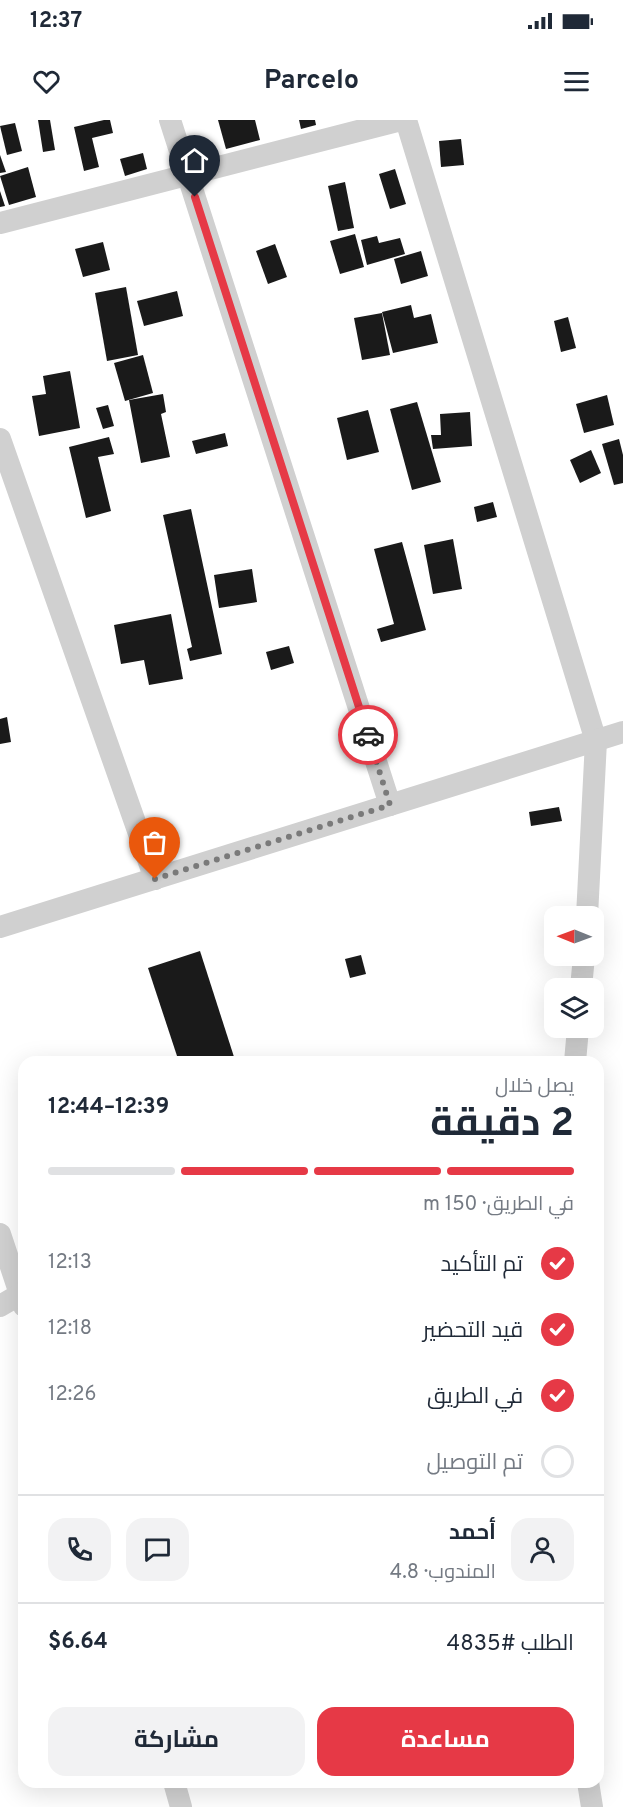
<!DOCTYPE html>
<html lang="ar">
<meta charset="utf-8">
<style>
:root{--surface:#fff;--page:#f2f2f3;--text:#1f2937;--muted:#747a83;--line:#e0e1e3;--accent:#e63946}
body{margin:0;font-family:Overpass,Cairo,sans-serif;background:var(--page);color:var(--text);direction:rtl;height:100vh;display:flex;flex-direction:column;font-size:22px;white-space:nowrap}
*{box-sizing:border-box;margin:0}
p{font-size:20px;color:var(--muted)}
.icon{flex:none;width:33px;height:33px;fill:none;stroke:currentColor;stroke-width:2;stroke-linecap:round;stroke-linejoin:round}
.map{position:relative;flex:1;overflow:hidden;direction:ltr}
.details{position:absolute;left:18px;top:936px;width:586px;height:732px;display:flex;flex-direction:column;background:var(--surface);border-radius:18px;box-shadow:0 6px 24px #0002;direction:rtl}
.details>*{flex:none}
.needle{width:39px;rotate:271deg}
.tools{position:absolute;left:544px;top:786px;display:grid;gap:12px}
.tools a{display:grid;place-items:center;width:60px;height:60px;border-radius:12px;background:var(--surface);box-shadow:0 6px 24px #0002;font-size:30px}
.pin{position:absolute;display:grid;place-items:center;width:51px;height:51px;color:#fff;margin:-62px -26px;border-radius:50% 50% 50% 0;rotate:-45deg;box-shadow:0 0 6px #0007}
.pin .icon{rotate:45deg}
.courier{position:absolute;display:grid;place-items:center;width:60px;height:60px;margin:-30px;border:4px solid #e63946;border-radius:50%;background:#fff;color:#222;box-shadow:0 2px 8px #0007}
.overview em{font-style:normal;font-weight:700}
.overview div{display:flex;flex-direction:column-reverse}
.overview{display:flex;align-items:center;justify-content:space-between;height:102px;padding:0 30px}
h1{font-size:39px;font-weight:700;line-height:45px}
.bar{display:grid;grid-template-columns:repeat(4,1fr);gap:9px 6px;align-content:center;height:72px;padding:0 30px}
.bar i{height:8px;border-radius:4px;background:var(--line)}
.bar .on{background:var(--accent)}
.bar p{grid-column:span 4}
.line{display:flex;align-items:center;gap:15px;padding:0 30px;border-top:2px solid var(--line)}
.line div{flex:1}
.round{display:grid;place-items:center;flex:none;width:63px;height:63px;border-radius:18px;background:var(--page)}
ol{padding:0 30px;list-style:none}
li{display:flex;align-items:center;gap:18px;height:66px}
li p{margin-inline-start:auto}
li .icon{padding:6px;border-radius:50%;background:var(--accent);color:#fff;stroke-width:4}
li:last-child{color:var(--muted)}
li i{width:33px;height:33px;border:3px solid var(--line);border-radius:50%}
.action{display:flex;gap:12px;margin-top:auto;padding:12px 30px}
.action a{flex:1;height:69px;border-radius:18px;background:var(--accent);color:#fff;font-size:24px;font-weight:700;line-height:69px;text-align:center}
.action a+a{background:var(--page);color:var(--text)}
.status{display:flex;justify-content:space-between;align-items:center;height:42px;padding:0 30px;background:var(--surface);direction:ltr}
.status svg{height:16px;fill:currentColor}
header{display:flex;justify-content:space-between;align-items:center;height:78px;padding:0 30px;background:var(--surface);font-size:27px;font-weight:700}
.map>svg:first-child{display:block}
</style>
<div class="status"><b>12:37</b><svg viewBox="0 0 49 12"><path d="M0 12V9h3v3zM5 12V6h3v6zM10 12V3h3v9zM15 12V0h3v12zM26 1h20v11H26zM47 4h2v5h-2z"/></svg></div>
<header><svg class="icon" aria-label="menu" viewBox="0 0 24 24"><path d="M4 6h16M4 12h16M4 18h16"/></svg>Parcelo<svg class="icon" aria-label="heart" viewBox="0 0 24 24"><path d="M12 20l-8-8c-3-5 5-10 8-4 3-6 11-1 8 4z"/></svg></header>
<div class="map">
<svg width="623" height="1687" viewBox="0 0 623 1687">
<rect width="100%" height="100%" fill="#fff"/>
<!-- building -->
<g fill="#1a1a1a">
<polygon points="38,0 50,0 55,30 43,32"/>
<polygon points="104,0 110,0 113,13 92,18 99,47 84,51 74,7"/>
<polygon points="218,0 255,0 260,20 226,29"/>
<polygon points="299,0 315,0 316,5 301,9"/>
<polygon points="15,3 22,31 7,35 0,6"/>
<polygon points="461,19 464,45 441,47 439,21"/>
<polygon points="143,33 147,49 125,56 120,39"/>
<polygon points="0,35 6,52 0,53"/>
<polygon points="28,47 36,77 9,85 0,56"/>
<polygon points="395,49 406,84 390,89 379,54"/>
<polygon points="345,62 354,108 338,111 328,66"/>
<polygon points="0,71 5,86 0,87"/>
<polygon points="355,114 364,147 340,154 330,121"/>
<polygon points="377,116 379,123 400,118 405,134 367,145 361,120"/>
<polygon points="103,122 110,150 83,157 75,129"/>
<polygon points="275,124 287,157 268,164 256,131"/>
<polygon points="421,131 428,156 401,164 394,139"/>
<polygon points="126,167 138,235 107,241 95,173"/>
<polygon points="177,171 183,196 144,206 137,181"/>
<polygon points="411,185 414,198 431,194 438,223 393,233 382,192"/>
<polygon points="382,193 390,235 362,240 354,198"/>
<polygon points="568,197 576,228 561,232 554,201"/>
<polygon points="143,235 153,273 125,281 114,243"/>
<polygon points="70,251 80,308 39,316 32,276 46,274 43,256"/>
<polygon points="163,274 166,292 161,294 170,337 141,343 129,280"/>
<polygon points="607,275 614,305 584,313 576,284"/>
<polygon points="417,282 441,362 412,370 390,289"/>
<polygon points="108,285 114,306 103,309 96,288"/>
<polygon points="368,290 379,332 347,340 337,298"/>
<polygon points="470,292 472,326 433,329 431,315 441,315 440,294"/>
<polygon points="225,313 228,326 196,334 192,321"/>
<polygon points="109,317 114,334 98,337 111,391 86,398 69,327"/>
<polygon points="619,319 623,335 623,363 614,365 602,324"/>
<polygon points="591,330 601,353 580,363 570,340"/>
<polygon points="493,382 497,397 477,402 474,387"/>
<polygon points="191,389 222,534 190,541 187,529 192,527 163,395"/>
<polygon points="453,419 462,469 433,474 424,425"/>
<polygon points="402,422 426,510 381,522 377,509 394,504 374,429"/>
<polygon points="252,449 257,482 219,488 214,455"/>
<polygon points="171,494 183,559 149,565 144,540 121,544 114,505"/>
<polygon points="289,526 294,543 271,550 266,532"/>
<polygon points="7,597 11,622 0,624 0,599"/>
<polygon points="559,687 562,701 531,706 529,692"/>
<polygon points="200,831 235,940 229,942 179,942 148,848"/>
<polygon points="361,835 366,854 350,858 345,839"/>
</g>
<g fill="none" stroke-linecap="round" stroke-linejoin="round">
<!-- minor -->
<g stroke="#d0d0d0" stroke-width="22">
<polyline points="170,0 390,685"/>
<polyline points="406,0 596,621 587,796"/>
<polyline points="0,103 401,0"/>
<polyline points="0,319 155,759"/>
<polyline points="0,807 623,612"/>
<polyline points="581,868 584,836"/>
<polyline points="575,942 578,908"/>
<polyline points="0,1114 24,1186"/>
<polyline points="0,1186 24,1172"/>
<polyline points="174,1662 181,1687"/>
<polyline points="588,1662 592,1687"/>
</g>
</g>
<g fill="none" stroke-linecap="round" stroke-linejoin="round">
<!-- done -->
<polyline stroke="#7a7a7a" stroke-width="6" stroke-dasharray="0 10.8" points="155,759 390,685 368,615"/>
<!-- route -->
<polyline stroke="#e63946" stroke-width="8" points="195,77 368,615"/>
</g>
</svg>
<div class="tools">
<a><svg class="needle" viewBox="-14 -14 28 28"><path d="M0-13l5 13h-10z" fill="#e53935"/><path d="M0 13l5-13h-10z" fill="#747a83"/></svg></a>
<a><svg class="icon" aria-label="layers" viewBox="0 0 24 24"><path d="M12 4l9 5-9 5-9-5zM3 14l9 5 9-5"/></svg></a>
</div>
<div class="pin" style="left:155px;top:759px;background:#ea580c"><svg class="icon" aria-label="bag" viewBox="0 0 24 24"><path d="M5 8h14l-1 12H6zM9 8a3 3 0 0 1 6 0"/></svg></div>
<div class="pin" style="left:195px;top:77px;background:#1f2937"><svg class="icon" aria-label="home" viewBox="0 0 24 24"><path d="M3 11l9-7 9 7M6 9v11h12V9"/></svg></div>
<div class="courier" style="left:368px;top:615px"><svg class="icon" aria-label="car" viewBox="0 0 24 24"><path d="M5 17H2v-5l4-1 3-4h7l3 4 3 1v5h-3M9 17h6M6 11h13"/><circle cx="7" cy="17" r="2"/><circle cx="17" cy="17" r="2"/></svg></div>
<section class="details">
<div class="overview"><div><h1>2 دقيقة</h1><p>يصل خلال</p></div><em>12:39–12:44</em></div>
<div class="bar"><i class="on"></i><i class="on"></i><i class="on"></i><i></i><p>في الطريق · 150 m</p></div>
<ol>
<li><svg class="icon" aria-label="check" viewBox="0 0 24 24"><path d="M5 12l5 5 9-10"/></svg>تم التأكيد<p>12:13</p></li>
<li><svg class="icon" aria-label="check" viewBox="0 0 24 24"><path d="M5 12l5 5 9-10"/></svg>قيد التحضير<p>12:18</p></li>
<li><svg class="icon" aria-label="check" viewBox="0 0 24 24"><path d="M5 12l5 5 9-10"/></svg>في الطريق<p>12:26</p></li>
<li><i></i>تم التوصيل</li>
</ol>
<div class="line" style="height:108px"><a class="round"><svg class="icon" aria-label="person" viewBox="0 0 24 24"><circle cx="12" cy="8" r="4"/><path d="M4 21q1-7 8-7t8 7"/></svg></a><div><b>أحمد</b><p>المندوب · 4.8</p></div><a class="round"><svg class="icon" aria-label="chat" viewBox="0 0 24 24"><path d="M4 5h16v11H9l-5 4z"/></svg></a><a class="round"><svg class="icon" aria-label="phone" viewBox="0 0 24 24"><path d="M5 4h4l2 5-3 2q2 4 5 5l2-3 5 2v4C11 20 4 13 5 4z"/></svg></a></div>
<div class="line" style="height:78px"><div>الطلب #4835</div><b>$6.64</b></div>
<div class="action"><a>مساعدة</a><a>مشاركة</a></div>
</section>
</div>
